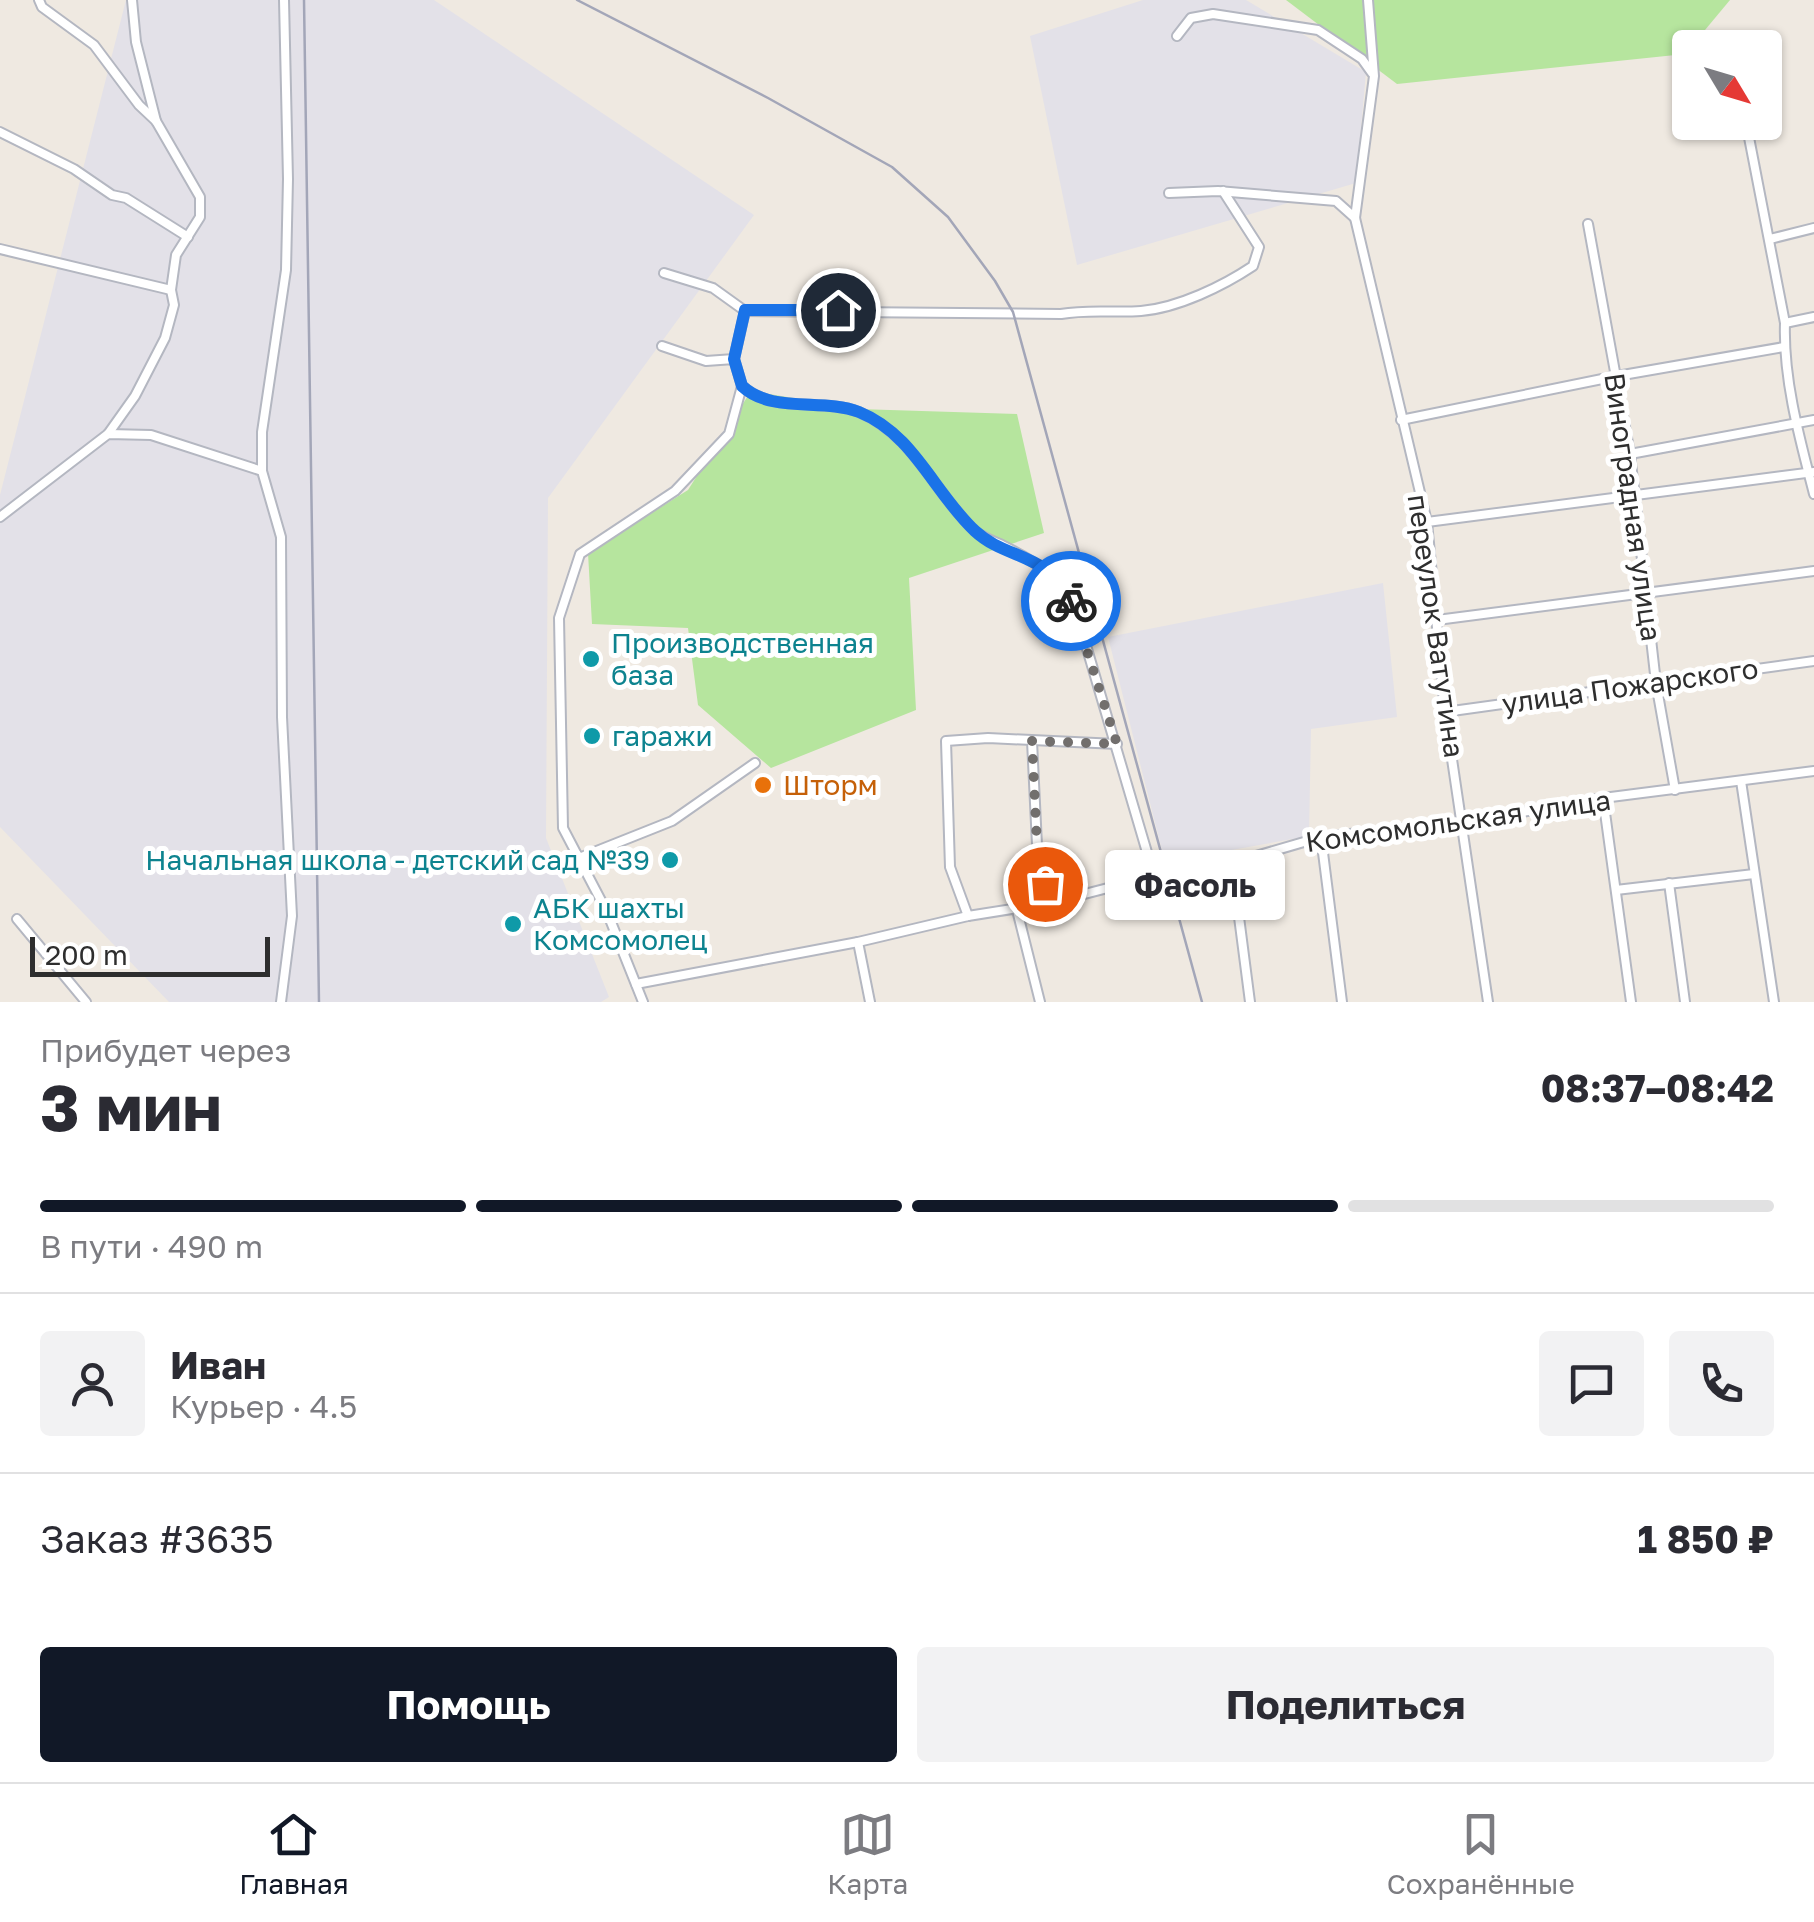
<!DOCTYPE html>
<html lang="ru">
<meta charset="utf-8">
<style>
:root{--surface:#fff;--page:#f2f2f3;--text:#2b2b33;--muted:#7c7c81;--line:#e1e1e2;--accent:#111827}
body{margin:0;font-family:"Golos Text",sans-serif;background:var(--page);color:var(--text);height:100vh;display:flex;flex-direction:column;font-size:38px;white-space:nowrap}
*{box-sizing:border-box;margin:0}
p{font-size:32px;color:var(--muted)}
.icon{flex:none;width:55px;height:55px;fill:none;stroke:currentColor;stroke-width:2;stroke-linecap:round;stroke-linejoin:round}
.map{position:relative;height:1002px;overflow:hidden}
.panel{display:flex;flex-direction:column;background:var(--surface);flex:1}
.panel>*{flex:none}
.needle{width:65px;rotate:128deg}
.fabs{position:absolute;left:1672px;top:30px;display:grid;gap:20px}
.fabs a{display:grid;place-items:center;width:110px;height:110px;border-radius:10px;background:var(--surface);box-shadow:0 2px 8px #0004;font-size:50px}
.scale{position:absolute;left:30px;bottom:25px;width:240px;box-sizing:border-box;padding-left:10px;border:5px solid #2e2e2e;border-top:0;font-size:28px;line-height:35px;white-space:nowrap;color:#2e2e2e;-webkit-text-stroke:8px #fff;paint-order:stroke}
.pin{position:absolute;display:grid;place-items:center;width:85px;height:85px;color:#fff;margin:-42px;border:5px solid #fff;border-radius:50%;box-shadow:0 2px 10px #0007}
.courier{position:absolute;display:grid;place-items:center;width:100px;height:100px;margin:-50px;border:8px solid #1a73e8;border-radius:50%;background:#fff;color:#222;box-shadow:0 2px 12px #0007}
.bubble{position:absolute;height:70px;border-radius:10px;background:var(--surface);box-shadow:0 2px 8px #0004;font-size:32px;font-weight:700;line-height:70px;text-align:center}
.headline em{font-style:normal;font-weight:700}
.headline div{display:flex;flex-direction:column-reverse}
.headline{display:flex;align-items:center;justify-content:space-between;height:170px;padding:0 40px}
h1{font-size:65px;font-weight:700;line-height:75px}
.bar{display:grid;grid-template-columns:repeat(4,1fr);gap:15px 10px;align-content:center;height:120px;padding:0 40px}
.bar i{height:12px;border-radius:8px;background:var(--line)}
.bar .on{background:var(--accent)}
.bar p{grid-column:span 4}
.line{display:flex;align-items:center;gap:25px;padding:0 40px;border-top:2px solid var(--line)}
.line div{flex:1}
.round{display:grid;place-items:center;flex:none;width:105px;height:105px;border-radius:10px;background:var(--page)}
.primary-button{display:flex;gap:20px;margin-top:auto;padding:20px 40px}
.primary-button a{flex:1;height:115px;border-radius:10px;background:var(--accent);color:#fff;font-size:40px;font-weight:700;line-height:115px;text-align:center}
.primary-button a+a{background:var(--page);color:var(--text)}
.dock{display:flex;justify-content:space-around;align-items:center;height:140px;border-top:2px solid var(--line);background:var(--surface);font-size:28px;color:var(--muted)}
.dock a{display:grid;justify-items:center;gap:5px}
.dock .on{color:var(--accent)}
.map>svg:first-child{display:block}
</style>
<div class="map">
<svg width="1814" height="1002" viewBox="0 0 1814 1002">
<rect width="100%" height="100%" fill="#efe9e1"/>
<!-- industrial -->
<g fill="#e3e1e8">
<polygon points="126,0 434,0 754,215 548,498 546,838 609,997 601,1002 169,1002 0,827 0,495"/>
<polygon points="1143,0 1246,0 1366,72 1356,183 1077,265 1030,36"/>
<polygon points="1383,583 1397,717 1311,729 1309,836 1165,862 1108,637"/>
</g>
<!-- green -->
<g fill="#b6e59e">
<polygon points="1286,0 1730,0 1685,54 1397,84"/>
<polygon points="751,391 858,409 1017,414 1044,533 909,578 916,710 771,768 698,705 688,628 592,624 588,553 688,490"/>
</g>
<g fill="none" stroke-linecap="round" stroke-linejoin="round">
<defs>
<g id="minor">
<polyline points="39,0 42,7 94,45 139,105 156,121 200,197 200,217 176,255 171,290 174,305 165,338 135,396 108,434"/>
<polyline points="132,0 136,42 156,121"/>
<polyline points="1368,0 1374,76 1355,218 1427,522 1445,712 1488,1002"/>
<polyline points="1177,36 1191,18 1213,14 1318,30 1362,59 1372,73"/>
<polyline points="1731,46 1731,48"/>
<path d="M1746,122L1785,323C1783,379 1800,440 1814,494"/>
<polyline points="0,132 74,169 112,195 126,198 188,237"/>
<polyline points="1169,193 1218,191 1336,201 1355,218"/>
<polyline points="1588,224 1630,454 1656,683 1675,790"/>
<polyline points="1770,239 1814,228"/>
<polyline points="0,249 171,290"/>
<polyline points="664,273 713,288 745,311 734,359"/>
<path d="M745,311L1061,314C1088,309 1114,313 1141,311C1178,308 1223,286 1253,266L1259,247L1223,191"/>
<polyline points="1785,323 1814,317"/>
<path d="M662,346L706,361L734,359L742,386C772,414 822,398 859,412C914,435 934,493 975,531C982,537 993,541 1002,545C1034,561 1059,575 1075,608L1154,876"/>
<polyline points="1401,420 1617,376 1784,347"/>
<polyline points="1630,454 1814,420"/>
<polyline points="262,471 262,432 286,270 288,179 284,0"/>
<polyline points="0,517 108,434 151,435 262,471 281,537 282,717 292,916 281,1002"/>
<polyline points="1427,522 1814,472"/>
<polyline points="1437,620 1814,571"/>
<polyline points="1445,712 1814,661"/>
<polyline points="1032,741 1037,845 1050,903"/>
<polyline points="1741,781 1774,1002"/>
<polyline points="1603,798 1631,1002"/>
<polyline points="1321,837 1342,1002"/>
<polyline points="579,858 672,821 755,763"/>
<polyline points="1232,863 1250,1002"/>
<polyline points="1669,883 1685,1002"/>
<polyline points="1616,890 1754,874"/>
<polyline points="1017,910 1040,1002"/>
<polyline points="968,916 950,867 946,741 988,738 1117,744"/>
<polyline points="17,919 86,1002"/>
<polyline points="858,942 870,1002"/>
<polyline points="636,984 858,942 968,916 1050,903 1154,876 1232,863 1321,837 1464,822 1603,798 1814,771"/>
<polyline points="643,1002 607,912 563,828 559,618 580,554 675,491 729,434 742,386"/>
</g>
</defs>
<!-- minor casing -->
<use href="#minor" stroke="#b4b7c1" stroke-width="12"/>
<!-- minor -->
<use href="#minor" stroke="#fff" stroke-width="8"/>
<!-- rail -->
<g stroke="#a3a6b8" stroke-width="2.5">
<polyline points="304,0 319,1002"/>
<polyline points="577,0 768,98 892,167 948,217 995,281 1013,312 1202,1002"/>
</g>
</g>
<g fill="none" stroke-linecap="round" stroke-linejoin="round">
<!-- done -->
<polyline stroke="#726f6d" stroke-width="10" stroke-dasharray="0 18" points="1045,884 1037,845 1032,741 1117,744 1071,601"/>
<!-- route -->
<path stroke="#1a73e8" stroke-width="12" d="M838,310H745L734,359L742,386C772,414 822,398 859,412C914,434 934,493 975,531C1006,560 1048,552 1071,601"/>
</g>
<!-- markers -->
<g fill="#0f9aa8" stroke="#fff" stroke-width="4">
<circle cx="591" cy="659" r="10"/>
<circle cx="592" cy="736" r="10"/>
<circle cx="670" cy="860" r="10"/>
<circle cx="513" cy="924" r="10"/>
</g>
<circle fill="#e8710a" stroke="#fff" stroke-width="4" cx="763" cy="785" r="10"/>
<g text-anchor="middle" stroke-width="10" stroke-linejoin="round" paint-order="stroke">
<!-- street labels -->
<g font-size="28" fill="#2e2e2e" stroke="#fff">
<text transform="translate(1633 507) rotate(82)" y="10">Виноградная улица</text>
<text transform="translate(1436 626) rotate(82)" y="10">переулок Ватутина</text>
<text transform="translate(1630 686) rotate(-8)" y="10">улица Пожарского</text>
<text transform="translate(1458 821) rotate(-8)" y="10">Комсомольская улица</text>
</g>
<!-- culture labels -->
<g font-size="28" fill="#0d838f" stroke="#fff" text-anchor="start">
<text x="611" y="653">Производственная<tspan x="611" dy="32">база</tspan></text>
<text x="612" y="746">гаражи</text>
<text x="650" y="870" text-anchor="end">Начальная школа - детский сад №39</text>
<text x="533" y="918">АБК шахты<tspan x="533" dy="32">Комсомолец</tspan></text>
</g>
<!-- food labels -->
<g font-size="28" fill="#c56008" stroke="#fff" text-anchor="start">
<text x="783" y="795">Шторм</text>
</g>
</g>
</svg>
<div class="fabs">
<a><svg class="needle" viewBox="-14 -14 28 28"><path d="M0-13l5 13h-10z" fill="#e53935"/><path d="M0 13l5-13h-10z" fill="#7c7c81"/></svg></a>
</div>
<div class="scale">200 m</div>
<div class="pin" style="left:1045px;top:884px;background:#ea580c"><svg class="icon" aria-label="bag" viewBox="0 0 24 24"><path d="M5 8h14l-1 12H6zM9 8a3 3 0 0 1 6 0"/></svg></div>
<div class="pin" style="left:838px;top:310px;background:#1f2937"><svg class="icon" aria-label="home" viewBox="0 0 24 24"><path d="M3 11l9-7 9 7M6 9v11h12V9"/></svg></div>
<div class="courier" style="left:1071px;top:601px"><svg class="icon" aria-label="bike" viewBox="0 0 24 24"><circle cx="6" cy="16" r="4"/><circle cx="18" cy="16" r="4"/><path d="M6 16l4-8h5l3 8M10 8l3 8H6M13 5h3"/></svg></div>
<div class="bubble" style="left:1105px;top:850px;width:180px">Фасоль</div>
</div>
<section class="panel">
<div class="headline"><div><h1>3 мин</h1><p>Прибудет через</p></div><em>08:37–08:42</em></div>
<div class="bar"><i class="on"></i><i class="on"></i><i class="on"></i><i></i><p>В пути · 490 m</p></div>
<div class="line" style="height:180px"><a class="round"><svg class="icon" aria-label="person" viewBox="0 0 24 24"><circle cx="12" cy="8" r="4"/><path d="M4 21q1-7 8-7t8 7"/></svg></a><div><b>Иван</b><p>Курьер · 4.5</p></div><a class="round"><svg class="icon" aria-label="chat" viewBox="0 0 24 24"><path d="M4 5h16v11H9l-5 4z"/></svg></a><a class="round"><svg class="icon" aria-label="phone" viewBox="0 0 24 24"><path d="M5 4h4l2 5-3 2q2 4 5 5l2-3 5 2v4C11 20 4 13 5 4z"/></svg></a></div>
<div class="line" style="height:130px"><div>Заказ #3635</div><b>1 850 ₽</b></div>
<div class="primary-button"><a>Помощь</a><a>Поделиться</a></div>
</section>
<nav class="dock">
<a class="on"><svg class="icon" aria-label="home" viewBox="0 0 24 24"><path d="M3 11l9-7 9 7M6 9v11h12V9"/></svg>Главная</a>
<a><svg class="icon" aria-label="map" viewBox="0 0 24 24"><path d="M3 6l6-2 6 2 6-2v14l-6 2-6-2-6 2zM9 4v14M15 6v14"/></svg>Карта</a>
<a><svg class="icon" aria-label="saved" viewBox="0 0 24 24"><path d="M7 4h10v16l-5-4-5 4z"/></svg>Сохранённые</a>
</nav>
